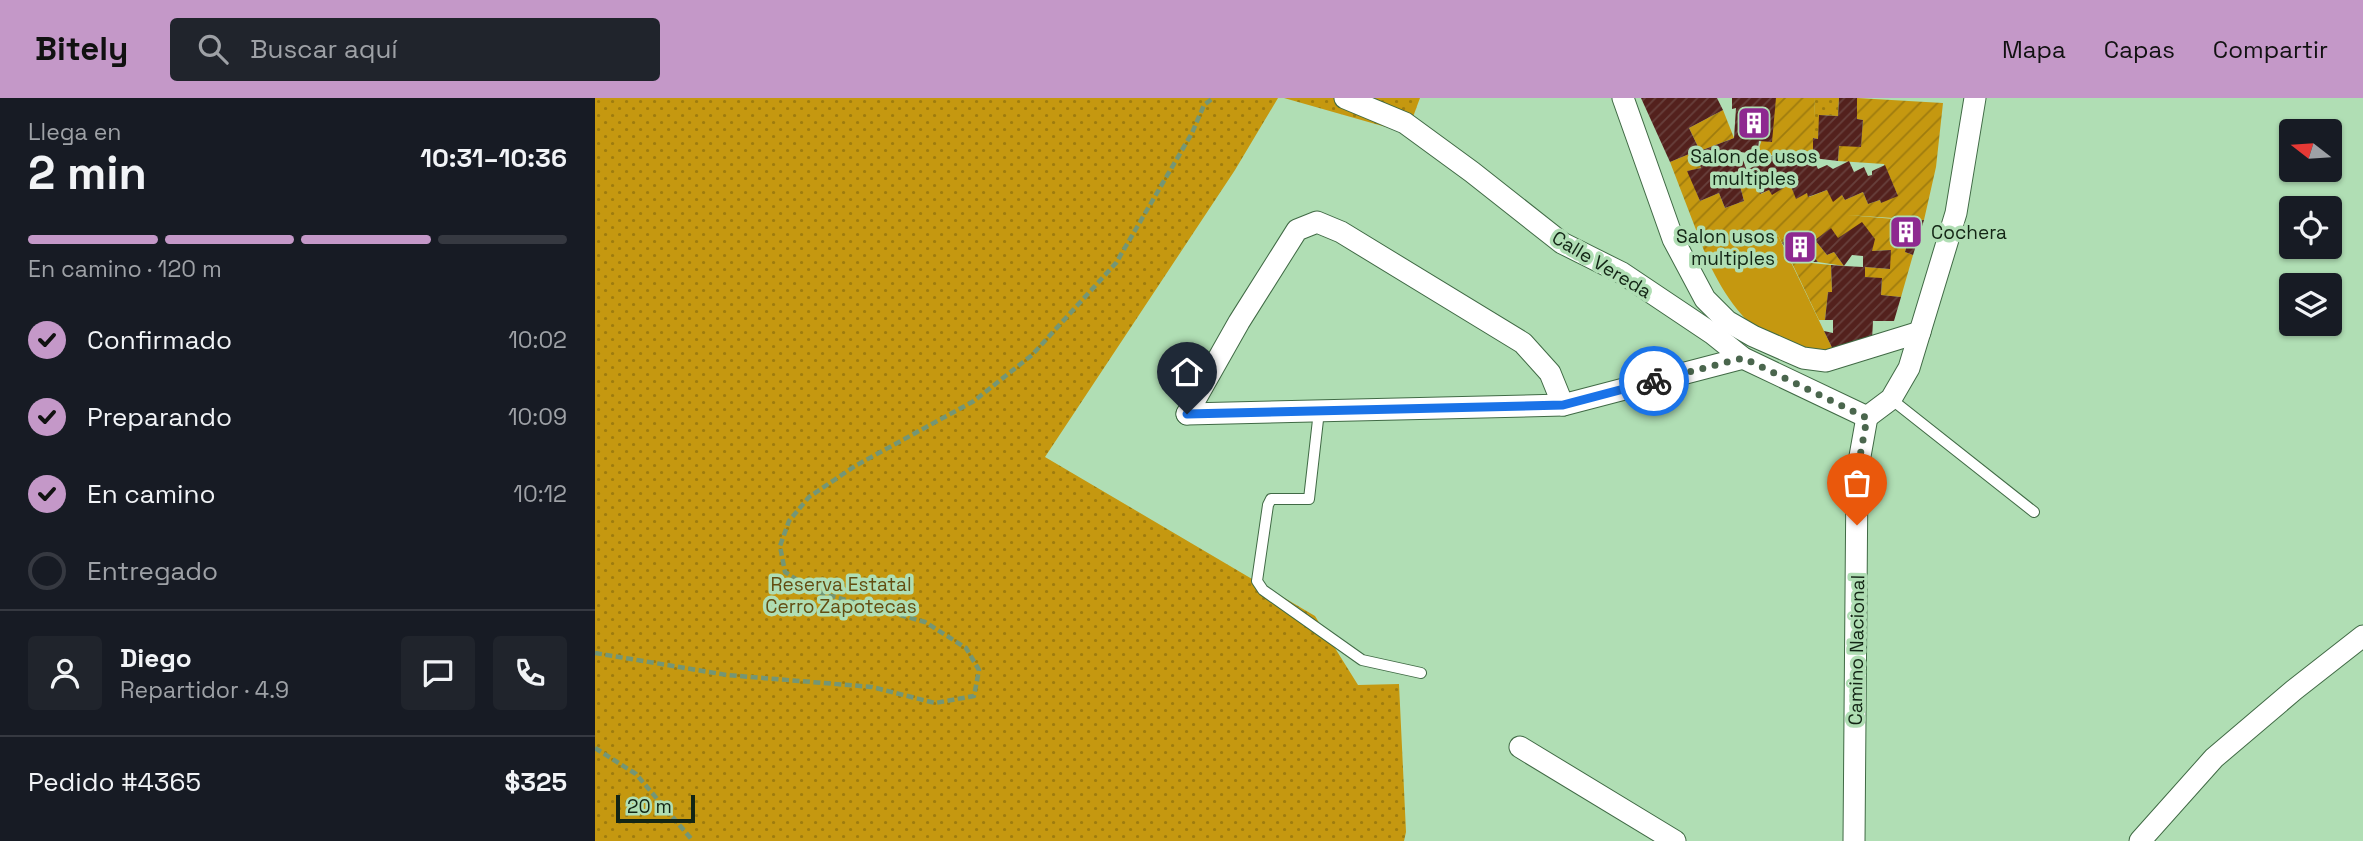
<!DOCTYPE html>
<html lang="es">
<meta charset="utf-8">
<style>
:root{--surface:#171b24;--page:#20242c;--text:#f1f3f6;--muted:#9ea1a6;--line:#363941;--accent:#c498c8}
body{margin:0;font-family:"Space Grotesk",sans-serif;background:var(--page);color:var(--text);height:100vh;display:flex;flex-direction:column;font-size:26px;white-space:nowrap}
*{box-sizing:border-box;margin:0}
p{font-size:23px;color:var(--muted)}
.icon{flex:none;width:38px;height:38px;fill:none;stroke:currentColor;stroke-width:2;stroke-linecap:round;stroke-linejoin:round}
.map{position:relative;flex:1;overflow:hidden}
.panel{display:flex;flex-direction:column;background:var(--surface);width:595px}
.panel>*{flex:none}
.needle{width:46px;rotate:287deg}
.buttons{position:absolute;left:1684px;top:21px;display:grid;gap:14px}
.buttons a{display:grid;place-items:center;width:63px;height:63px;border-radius:7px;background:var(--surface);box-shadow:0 2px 5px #0004;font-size:35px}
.scale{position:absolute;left:21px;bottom:18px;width:79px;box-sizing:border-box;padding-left:7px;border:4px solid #132515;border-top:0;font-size:19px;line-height:24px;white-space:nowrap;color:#132515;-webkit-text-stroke:5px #b0deb4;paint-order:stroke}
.pin{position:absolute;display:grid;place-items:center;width:60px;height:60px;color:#fff;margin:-72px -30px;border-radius:50% 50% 50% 0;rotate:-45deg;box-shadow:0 0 7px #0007}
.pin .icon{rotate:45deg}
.courier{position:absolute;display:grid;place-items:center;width:70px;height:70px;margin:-35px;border:5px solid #1a73e8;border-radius:50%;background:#fff;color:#222;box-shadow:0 2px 9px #0007}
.headline em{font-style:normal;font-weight:700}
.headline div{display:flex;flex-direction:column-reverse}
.headline{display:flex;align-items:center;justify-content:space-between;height:119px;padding:0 28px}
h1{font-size:46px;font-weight:700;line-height:52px}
.bar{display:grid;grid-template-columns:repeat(4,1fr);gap:10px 7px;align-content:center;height:84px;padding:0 28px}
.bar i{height:9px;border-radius:5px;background:var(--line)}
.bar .on{background:var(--accent)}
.bar p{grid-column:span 4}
.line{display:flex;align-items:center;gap:18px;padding:0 28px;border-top:2px solid var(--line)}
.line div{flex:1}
.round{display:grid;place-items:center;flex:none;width:74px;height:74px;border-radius:7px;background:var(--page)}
ol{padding:0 28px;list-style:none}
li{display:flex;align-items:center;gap:21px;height:77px}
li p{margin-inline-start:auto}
li .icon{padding:7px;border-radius:50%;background:var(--accent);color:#111;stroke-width:4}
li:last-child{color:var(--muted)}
li i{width:38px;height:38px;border:4px solid var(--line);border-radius:50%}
header{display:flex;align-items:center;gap:42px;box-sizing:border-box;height:98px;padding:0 35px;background:var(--accent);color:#111}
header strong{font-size:33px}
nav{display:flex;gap:38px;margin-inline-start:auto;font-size:24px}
.search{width:490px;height:63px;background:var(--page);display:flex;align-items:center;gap:18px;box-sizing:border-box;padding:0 24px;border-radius:7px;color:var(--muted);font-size:26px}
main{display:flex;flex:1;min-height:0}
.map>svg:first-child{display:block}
</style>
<header>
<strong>Bitely</strong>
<div class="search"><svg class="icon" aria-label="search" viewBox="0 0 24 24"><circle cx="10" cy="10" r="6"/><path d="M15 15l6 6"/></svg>Buscar aquí</div>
<nav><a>Mapa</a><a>Capas</a><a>Compartir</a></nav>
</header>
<main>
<section class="panel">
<div class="headline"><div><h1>2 min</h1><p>Llega en</p></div><em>10:31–10:36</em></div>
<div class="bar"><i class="on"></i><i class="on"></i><i class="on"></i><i></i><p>En camino · 120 m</p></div>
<ol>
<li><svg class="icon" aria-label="check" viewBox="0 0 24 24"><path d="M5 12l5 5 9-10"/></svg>Confirmado<p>10:02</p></li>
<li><svg class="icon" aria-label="check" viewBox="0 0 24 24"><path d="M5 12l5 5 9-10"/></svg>Preparando<p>10:09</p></li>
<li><svg class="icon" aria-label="check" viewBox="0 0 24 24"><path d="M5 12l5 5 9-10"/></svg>En camino<p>10:12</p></li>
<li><i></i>Entregado</li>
</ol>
<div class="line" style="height:126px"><a class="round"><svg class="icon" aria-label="person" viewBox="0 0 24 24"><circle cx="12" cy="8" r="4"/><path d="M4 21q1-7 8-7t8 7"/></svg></a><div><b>Diego</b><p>Repartidor · 4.9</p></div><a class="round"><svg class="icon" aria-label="chat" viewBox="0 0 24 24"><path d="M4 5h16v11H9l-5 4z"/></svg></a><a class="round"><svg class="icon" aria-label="phone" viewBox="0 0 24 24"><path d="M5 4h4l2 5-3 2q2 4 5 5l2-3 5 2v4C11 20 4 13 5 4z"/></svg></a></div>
<div class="line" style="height:91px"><div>Pedido #4365</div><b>$325</b></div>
</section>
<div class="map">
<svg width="1768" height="743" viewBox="0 0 1768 743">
<defs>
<pattern id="park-dots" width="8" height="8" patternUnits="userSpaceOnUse" patternTransform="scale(1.75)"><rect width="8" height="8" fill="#c59810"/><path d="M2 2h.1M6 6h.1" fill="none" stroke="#9f7c0e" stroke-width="1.8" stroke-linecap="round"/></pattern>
<pattern id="garden-furrows" width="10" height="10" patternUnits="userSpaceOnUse" patternTransform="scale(1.75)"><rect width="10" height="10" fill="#c59810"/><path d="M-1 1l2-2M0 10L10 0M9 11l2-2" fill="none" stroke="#9f7c0e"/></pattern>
<pattern id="building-hatch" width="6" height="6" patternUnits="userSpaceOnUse" patternTransform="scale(1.75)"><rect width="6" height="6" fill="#53211d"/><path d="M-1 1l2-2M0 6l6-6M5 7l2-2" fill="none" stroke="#67403c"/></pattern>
</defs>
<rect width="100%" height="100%" fill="#b0deb4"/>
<!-- grass -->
<path fill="#c59810" d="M1181,133L1241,258C1227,256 1211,255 1197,251C1155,237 1131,201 1113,163Z"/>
<!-- park -->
<g fill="url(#park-dots)">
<polygon points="0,0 683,0 640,72 450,359 720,518 763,587 804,586 811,734 809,743 0,743"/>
<polygon points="689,0 825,0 812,35"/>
<polygon points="1220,0 1244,0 1243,18 1225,17 1223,41 1218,40"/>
</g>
<!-- garden -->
<g fill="url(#garden-furrows)">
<polygon points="1181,0 1220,0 1218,60 1162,56"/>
<polygon points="1262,0 1348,5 1341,69 1329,122 1252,117 1299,121 1296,145 1312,146 1310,154 1318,157 1306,199 1286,197 1287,181 1270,179 1270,169 1295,171 1295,152 1277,153 1243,140 1220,142 1232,157 1239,154 1249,168 1223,164 1199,134 1187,145 1181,133 1113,163 1075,64 1099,54 1106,70 1093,73 1105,103 1124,95 1130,110 1149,103 1145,88 1158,80 1166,96 1174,92 1177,96 1195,86 1201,100 1212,95 1214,99 1232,92 1247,97 1250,102 1268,94 1273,106 1285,102 1286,105 1302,96 1289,66 1243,63 1244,48 1266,47 1268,22 1262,21"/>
<polygon points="1128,12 1139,40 1105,53 1094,30"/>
<polygon points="1196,163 1236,167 1237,194 1233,194 1230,222 1224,222"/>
</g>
<!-- building -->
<g fill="url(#building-hatch)" fill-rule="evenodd">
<polygon points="1046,0 1122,0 1128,12 1094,30 1105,53 1139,40 1141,10 1137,11 1137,0 1181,0 1177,44 1164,43 1162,56 1145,54 1155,81 1145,88 1149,103 1130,110 1124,95 1105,103 1092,73 1106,70 1099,54 1075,64"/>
<polygon points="1244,0 1262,0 1262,21 1268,22 1266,49 1244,48 1243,63 1218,60 1218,40 1223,41 1224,17 1243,18"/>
<polygon points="1182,55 1187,68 1201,60 1203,63 1218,60 1223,71 1232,67 1238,71 1254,63 1259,74 1269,69 1273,78 1277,77 1277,73 1290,67 1303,98 1286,105 1285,102 1273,106 1268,94 1250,102 1247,97 1238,104 1232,92 1213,99 1212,95 1201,101 1195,86 1177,97 1174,92 1165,96 1154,71"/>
<polygon points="1299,121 1329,122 1318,157 1310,154 1312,146 1296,146"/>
<path d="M1267,124L1280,141L1277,153L1296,152L1295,171L1270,169V179L1287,180L1286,197L1306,199L1299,223H1278L1277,242L1241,258L1229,233L1238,235V222H1230L1233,194H1237L1236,167L1249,168L1239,154L1232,157L1220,142L1236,130L1243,140ZM1257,157L1268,158V169L1249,168Z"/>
<polygon points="1199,134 1223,164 1212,164 1197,147 1192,152 1187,145"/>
</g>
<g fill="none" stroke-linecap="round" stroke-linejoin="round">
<defs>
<g id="service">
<polyline points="1296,301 1439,414"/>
<polyline points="724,313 714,401 676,401 673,407 662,483 668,492 767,562 826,575"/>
</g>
<g id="minor">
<polyline points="750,0 810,25 877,74 967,145 1027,175 1118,236 1148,260 1272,319"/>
<polyline points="1028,0 1078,141 1110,201 1132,223 1158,238 1208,260 1231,263 1325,234"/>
<polyline points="592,316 968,307 1148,260"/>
<polyline points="592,316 644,224 702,132 722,124 746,134 928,245 955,275 968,307"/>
<polyline points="1272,319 1296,301 1314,270 1361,115 1380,0"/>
<polyline points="925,649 1080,743"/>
<polyline points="1259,743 1262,375 1272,319"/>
<polyline points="1545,743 1619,660 1699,592 1768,538"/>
</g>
</defs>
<!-- service casing -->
<use href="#service" stroke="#406a45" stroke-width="12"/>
<!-- minor casing -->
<use href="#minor" stroke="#406a45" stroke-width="23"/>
<!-- path -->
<g stroke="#739676" stroke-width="4.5" stroke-dasharray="7 3.5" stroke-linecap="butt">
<polyline points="0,555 132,577 277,589 340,605 379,598 384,572 371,550 330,524 219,493 190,474 185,448 194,423 214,399 260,368 379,303 437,257 521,165 597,35 609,7 618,0"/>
<polyline points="0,650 41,676 98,743"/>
</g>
<!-- service -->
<use href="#service" stroke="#fff" stroke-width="10"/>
<!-- minor -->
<use href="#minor" stroke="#fff" stroke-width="21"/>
</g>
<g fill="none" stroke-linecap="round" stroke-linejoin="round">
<!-- done -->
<polyline stroke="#4a664d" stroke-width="7" stroke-dasharray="0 12.6" points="1059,283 1148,260 1272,320 1262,375 1262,427"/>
<!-- route -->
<polyline stroke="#1a73e8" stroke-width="9" points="592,316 968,307 1059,283"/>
</g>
<!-- icons -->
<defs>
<symbol id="building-square" viewBox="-11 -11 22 22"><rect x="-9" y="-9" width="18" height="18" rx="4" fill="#8e2990" stroke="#b0deb4"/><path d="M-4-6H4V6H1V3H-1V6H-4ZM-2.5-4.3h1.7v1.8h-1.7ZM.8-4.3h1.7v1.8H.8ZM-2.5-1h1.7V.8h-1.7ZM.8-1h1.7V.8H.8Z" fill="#fff"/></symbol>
</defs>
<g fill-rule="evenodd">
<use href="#building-square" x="1140" y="6" width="38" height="38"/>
<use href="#building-square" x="1292" y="115" width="38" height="38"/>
<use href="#building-square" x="1186" y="130" width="38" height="38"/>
</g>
<g text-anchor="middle" stroke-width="7" stroke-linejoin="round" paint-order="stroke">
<!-- poi labels -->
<g font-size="19" fill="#132515" stroke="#b0deb4">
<text x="1159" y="65">Salon de usos<tspan x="1159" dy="22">multiples</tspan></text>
<text x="1336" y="141" text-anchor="start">Cochera</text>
<text x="1180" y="145" text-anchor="end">Salon usos<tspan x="1180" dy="22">multiples</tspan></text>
</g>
<!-- street labels -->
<g font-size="19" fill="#132515" stroke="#b0deb4">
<text transform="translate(1007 166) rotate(31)" y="7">Calle Vereda</text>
<text transform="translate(1261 552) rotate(-89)" y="7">Camino Nacional</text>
</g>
<!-- park labels -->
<g font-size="19" fill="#634d11" stroke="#b0deb4">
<text x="246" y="493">Reserva Estatal<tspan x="246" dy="22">Cerro Zapotecas</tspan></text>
</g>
</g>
</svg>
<div class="buttons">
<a><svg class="needle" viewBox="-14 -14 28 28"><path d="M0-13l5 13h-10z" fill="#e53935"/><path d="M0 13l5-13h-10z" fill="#9ea1a6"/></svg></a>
<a><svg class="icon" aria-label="locate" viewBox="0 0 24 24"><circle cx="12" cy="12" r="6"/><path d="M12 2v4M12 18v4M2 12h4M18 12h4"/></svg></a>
<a><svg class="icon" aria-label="layers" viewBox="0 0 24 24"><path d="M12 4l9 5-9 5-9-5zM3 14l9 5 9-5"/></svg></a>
</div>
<div class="scale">20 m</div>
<div class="pin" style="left:1262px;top:427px;background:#ea580c"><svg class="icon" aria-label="bag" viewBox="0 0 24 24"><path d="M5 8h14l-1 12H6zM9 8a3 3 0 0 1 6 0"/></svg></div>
<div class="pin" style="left:592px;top:316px;background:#1f2937"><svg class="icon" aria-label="home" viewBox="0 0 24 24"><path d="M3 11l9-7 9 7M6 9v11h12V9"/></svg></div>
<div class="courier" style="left:1059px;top:283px"><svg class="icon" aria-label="bike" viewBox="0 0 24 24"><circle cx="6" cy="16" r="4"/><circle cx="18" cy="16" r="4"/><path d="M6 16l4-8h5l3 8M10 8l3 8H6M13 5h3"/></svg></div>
</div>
</main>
